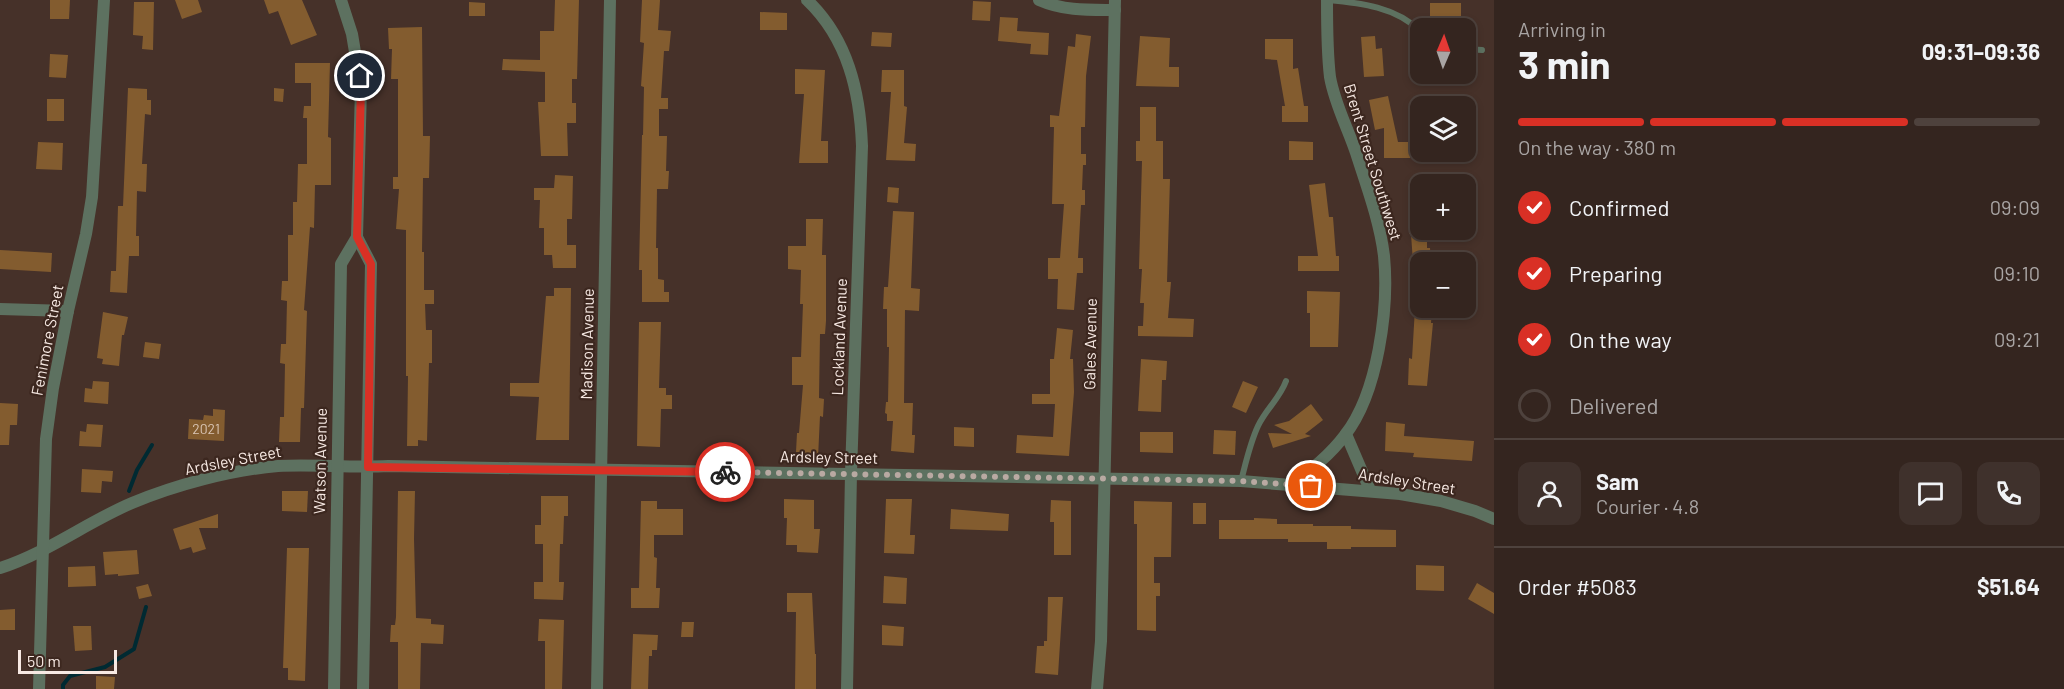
<!DOCTYPE html>
<meta charset="utf-8">
<style>
:root{--surface:#34251f;--page:#3f312c;--text:#f1f3f6;--muted:#a9a5a4;--line:#4e423d;--accent:#d93025}
body{margin:0;font-family:Barlow,sans-serif;background:var(--page);color:var(--text);height:100vh;display:flex;flex-direction:column;font-size:22px;white-space:nowrap}
*{box-sizing:border-box;margin:0}
p{font-size:20px;color:var(--muted)}
.icon{flex:none;width:33px;height:33px;fill:none;stroke:currentColor;stroke-width:2;stroke-linecap:round;stroke-linejoin:round}
.map{position:relative;flex:1;overflow:hidden}
.drawer{display:flex;flex-direction:column;background:var(--surface);width:570px}
.drawer>*{flex:none}
.needle{width:39px;rotate:2deg}
.tools{position:absolute;left:1410px;top:18px;display:grid;gap:12px}
.tools a{display:grid;place-items:center;width:66px;height:66px;border-radius:12px;background:var(--surface);box-shadow:0 3px 9px #0003,0 0 0 2px var(--line);font-size:30px}
.scale{position:absolute;left:18px;bottom:15px;width:99px;box-sizing:border-box;padding-left:6px;border:3px solid #f7e9e3;border-top:0;font-size:16px;line-height:21px;white-space:nowrap;color:#f7e9e3;-webkit-text-stroke:4px #3c271f;paint-order:stroke}
.pin{position:absolute;display:grid;place-items:center;width:51px;height:51px;color:#fff;margin:-26px;border:3px solid #fff;border-radius:50%;box-shadow:0 2px 6px #0007}
.courier{position:absolute;display:grid;place-items:center;width:60px;height:60px;margin:-30px;border:4px solid #d93025;border-radius:50%;background:#fff;color:#222;box-shadow:0 2px 8px #0007}
.overview em{font-style:normal;font-weight:700}
.overview div{display:flex;flex-direction:column-reverse}
.overview{display:flex;align-items:center;justify-content:space-between;height:102px;padding:0 24px}
h1{font-size:39px;font-weight:700;line-height:45px}
.bar{display:grid;grid-template-columns:repeat(4,1fr);gap:9px 6px;align-content:center;height:72px;padding:0 24px}
.bar i{height:8px;border-radius:4px;background:var(--line)}
.bar .on{background:var(--accent)}
.bar p{grid-column:span 4}
.line{display:flex;align-items:center;gap:15px;padding:0 24px;border-top:2px solid var(--line)}
.line div{flex:1}
.round{display:grid;place-items:center;flex:none;width:63px;height:63px;border-radius:12px;background:var(--page)}
ol{padding:0 24px;list-style:none}
li{display:flex;align-items:center;gap:18px;height:66px}
li p{margin-inline-start:auto}
li .icon{padding:6px;border-radius:50%;background:var(--accent);color:#fff;stroke-width:4}
li:last-child{color:var(--muted)}
li i{width:33px;height:33px;border:3px solid var(--line);border-radius:50%}
main{display:flex;flex:1;min-height:0}
.map>svg:first-child{display:block}
</style>
<main>
<div class="map">
<svg width="1494" height="689" viewBox="0 0 1494 689">
<rect width="100%" height="100%" fill="#463129"/>
<g fill="none" stroke-linecap="round" stroke-linejoin="round">
<!-- stream -->
<g stroke="#002a32" stroke-width="4">
<polyline points="129,491 137,470 152,445"/>
<polyline points="63,689 63,685 70,676 105,667 134,649 146,607"/>
</g>
</g>
<!-- building -->
<g fill="#835c2f">
<polygon points="50,0 70,0 69,19 50,19"/>
<polygon points="175,0 198,0 202,12 182,19"/>
<polygon points="264,0 302,0 317,35 291,45 278,11 269,14"/>
<polygon points="555,0 579,0 577,79 572,79 572,103 576,103 576,123 567,123 568,156 541,156 538,102 545,102 545,72 502,70 503,59 540,60 540,31 554,31"/>
<polygon points="642,0 660,0 658,30 671,31 669,51 664,51 661,98 668,98 668,109 659,109 659,136 667,136 666,171 669,171 668,189 657,189 656,248 658,248 658,279 664,280 664,292 669,292 669,302 642,302 642,270 639,270 642,135 643,135 644,87 641,86 644,43 640,42"/>
<polygon points="973,1 991,2 990,21 972,20"/>
<polygon points="134,2 154,2 153,50 142,49 143,36 133,35"/>
<polygon points="469,2 485,3 485,16 469,16"/>
<rect x="1430" y="3" width="31" height="20"/>
<polygon points="760,12 787,13 787,30 760,30"/>
<polygon points="1000,17 1018,18 1017,31 1049,33 1048,55 1030,54 1031,44 998,41"/>
<polygon points="422,27 423,136 430,136 429,178 423,178 422,252 424,252 424,290 434,290 434,304 425,304 426,330 432,330 432,363 429,363 427,441 418,440 418,446 407,446 408,376 406,376 406,230 396,229 399,189 393,189 393,177 398,177 398,79 391,79 392,49 389,49 388,28"/>
<polygon points="872,32 892,33 891,47 871,46"/>
<polygon points="1076,34 1091,36 1086,76 1085,127 1081,127 1081,154 1086,154 1086,165 1083,165 1082,190 1085,190 1085,205 1081,205 1078,258 1083,258 1083,273 1077,273 1074,310 1057,309 1058,279 1048,279 1048,258 1060,258 1064,204 1052,204 1054,127 1050,127 1050,115 1059,116 1068,46 1075,47"/>
<polygon points="1140,36 1170,38 1169,67 1179,67 1179,87 1136,86"/>
<polygon points="1375,36 1376,49 1382,48 1384,76 1364,77 1361,37"/>
<polygon points="1265,39 1293,39 1293,69 1298,68 1304,106 1308,106 1308,122 1282,122 1282,106 1285,106 1277,60 1265,59"/>
<polygon points="50,54 68,55 66,78 49,77"/>
<polygon points="295,63 330,63 328,137 331,138 331,185 315,185 314,228 310,227 304,310 307,311 304,408 301,408 300,442 279,442 280,417 284,417 285,364 280,363 281,344 286,344 287,301 281,300 282,281 288,281 288,235 293,235 293,202 297,202 298,164 307,164 307,118 303,118 304,106 311,106 311,83 295,83"/>
<polygon points="795,69 825,70 821,141 828,141 828,163 799,163 804,94 795,94"/>
<polygon points="882,70 904,70 904,106 907,107 904,143 916,144 915,161 886,160 891,92 881,92"/>
<polygon points="128,88 147,89 147,100 151,100 151,115 145,114 142,164 147,164 146,192 137,191 136,236 139,236 139,256 129,256 127,293 110,292 111,271 116,271 118,206 123,206"/>
<polygon points="274,88 284,89 283,102 274,101"/>
<polygon points="1388,96 1398,142 1410,142 1410,158 1384,158 1384,128 1375,130 1369,100"/>
<rect x="47" y="99" width="17" height="22"/>
<polygon points="1140,107 1156,107 1156,141 1163,141 1163,179 1170,179 1167,282 1171,282 1168,318 1194,319 1193,337 1138,336 1138,326 1143,326 1144,303 1140,303 1142,269 1139,269 1142,161 1136,161 1136,141 1140,141"/>
<polygon points="1289,141 1313,142 1313,160 1289,160"/>
<polygon points="38,142 63,143 62,170 36,169"/>
<polygon points="555,175 573,176 572,219 567,219 567,245 576,245 576,268 553,268 552,255 544,255 544,228 539,228 540,200 534,200 534,188 554,188"/>
<polygon points="1325,183 1329,217 1333,217 1336,256 1339,256 1339,271 1298,271 1298,256 1318,256 1309,185"/>
<polygon points="888,187 899,188 898,203 887,202"/>
<polygon points="893,211 914,212 911,288 920,289 919,311 905,310 904,403 913,403 912,435 915,435 914,453 891,451 893,421 887,421 887,414 885,413 886,402 888,402 889,347 887,347 887,309 883,309 884,287 888,287"/>
<polygon points="1420,211 1420,230 1427,230 1427,248 1430,248 1431,262 1413,262 1411,234 1409,234 1409,212"/>
<polygon points="806,219 823,219 822,255 826,255 826,321 825,334 820,334 819,398 824,399 823,417 820,416 818,458 804,458 804,452 796,452 797,433 799,433 803,385 792,385 792,357 801,357 803,304 800,304 801,270 788,269 788,246 806,246"/>
<polygon points="0,250 52,253 51,272 0,269"/>
<polygon points="554,288 571,288 569,440 536,440 539,397 510,396 510,383 539,383 546,296 554,296"/>
<polygon points="1307,291 1340,292 1338,347 1310,347 1310,313 1307,313"/>
<polygon points="1415,308 1432,308 1431,323 1433,323 1427,386 1408,385 1409,358 1412,359"/>
<polygon points="103,312 128,317 124,335 122,335 119,366 102,364 103,359 97,358"/>
<polygon points="639,322 661,322 659,388 666,388 666,395 672,395 672,409 661,409 660,447 637,446"/>
<polygon points="1057,328 1073,330 1070,359 1073,359 1074,392 1069,456 1016,453 1017,435 1053,437 1055,404 1032,404 1032,394 1050,394 1050,359 1054,359"/>
<polygon points="145,342 161,344 159,359 143,357"/>
<polygon points="1141,359 1167,361 1166,380 1162,380 1161,412 1138,411"/>
<polygon points="93,381 109,382 108,404 84,402 85,388 92,389"/>
<polygon points="1243,381 1258,387 1246,413 1232,407"/>
<polygon points="0,403 18,404 17,425 10,425 9,445 0,445"/>
<polygon points="1311,404 1323,420 1305,434 1311,436 1273,448 1268,433 1292,434 1274,425 1289,421"/>
<polygon points="213,409 225,410 224,441 188,439 189,419 203,420 204,415 213,416"/>
<polygon points="1386,422 1405,424 1404,436 1474,441 1472,461 1413,457 1414,453 1385,451"/>
<polygon points="87,424 103,425 101,447 79,446 80,431 86,432"/>
<polygon points="954,427 974,428 974,447 954,446"/>
<polygon points="1214,430 1236,431 1235,455 1213,454"/>
<polygon points="1140,432 1173,432 1173,453 1140,452"/>
<polygon points="82,469 113,471 112,482 102,481 101,493 81,492"/>
<polygon points="282,491 308,491 307,512 282,511"/>
<polygon points="398,491 415,491 414,539 416,618 431,619 431,624 444,625 443,644 421,643 420,689 398,689 398,642 390,642 391,625 395,625 396,617"/>
<polygon points="541,496 568,496 568,516 564,516 563,544 560,544 559,582 564,582 563,600 534,599 534,582 543,582 543,544 535,544 535,525 541,525"/>
<polygon points="784,499 814,500 814,529 820,529 818,553 797,552 797,545 786,545 787,518 784,518"/>
<polygon points="886,499 912,499 910,535 915,535 914,554 884,553"/>
<polygon points="1051,500 1071,501 1071,555 1054,555 1054,522 1050,522"/>
<polygon points="641,501 657,501 657,509 683,509 683,535 654,535 654,557 657,558 656,588 660,588 659,608 631,608 631,588 639,588"/>
<polygon points="1134,501 1172,502 1171,557 1154,557 1154,583 1160,583 1160,596 1156,596 1156,631 1137,630 1137,524 1134,524"/>
<rect x="1193" y="503" width="13" height="21"/>
<polygon points="951,509 1009,514 1008,531 950,529"/>
<polygon points="218,514 218,528 199,528 206,549 193,553 191,547 180,550 173,529"/>
<polygon points="1254,518 1277,519 1277,524 1313,524 1313,526 1351,526 1351,529 1396,530 1396,547 1351,547 1351,549 1327,549 1327,542 1288,542 1288,539 1219,539 1219,520 1254,520"/>
<polygon points="287,548 309,548 305,681 288,680 288,668 283,668"/>
<polygon points="137,550 139,574 118,576 118,574 105,575 103,552"/>
<polygon points="1416,565 1444,566 1444,591 1416,590"/>
<polygon points="95,566 96,586 68,587 68,567"/>
<polygon points="884,576 907,578 906,604 883,603"/>
<polygon points="1477,583 1494,593 1494,614 1468,599"/>
<polygon points="148,584 152,596 139,599 136,587"/>
<polygon points="787,593 812,593 815,654 816,654 816,689 795,689 796,612 787,612"/>
<polygon points="1048,597 1063,597 1058,675 1035,673 1037,646 1044,646 1044,641 1047,641"/>
<polygon points="15,609 15,630 0,630 0,610"/>
<polygon points="539,619 564,620 562,689 545,689 545,641 538,641"/>
<polygon points="682,622 694,622 693,637 681,637"/>
<polygon points="882,625 904,627 903,646 882,645"/>
<polygon points="73,626 91,626 92,650 75,651"/>
<polygon points="633,634 658,635 657,650 652,650 652,656 649,656 648,689 631,689"/>
<polygon points="96,676 115,677 114,689 96,689"/>
</g>
<g fill="none" stroke-linecap="round" stroke-linejoin="round">
<!-- service -->
<g stroke="#5d7160" stroke-width="6">
<path d="M1328,0C1361,3 1396,7 1420,31"/>
<polyline points="1466,49 1482,50"/>
<path d="M1241,481C1246,462 1250,443 1258,426C1266,409 1280,398 1286,381"/>
</g>
<!-- minor -->
<g stroke="#5d7160" stroke-width="12">
<path d="M807,0C848,39 860,92 862,146L851,473L847,689"/>
<path d="M1039,0C1064,11 1088,10 1115,10"/>
<polyline points="357,237 371,264 363,689"/>
<polyline points="0,309 68,311"/>
<polyline points="1346,434 1370,490"/>
<path d="M1292,484C1312,469 1330,455 1345,435C1378,393 1389,308 1384,256C1380,223 1368,190 1358,159C1350,132 1335,106 1330,77C1327,52 1327,25 1327,0"/>
<path d="M0,568C47,553 87,522 132,503C175,485 231,470 278,466C314,464 351,468 388,466L1241,481L1400,494L1441,501L1475,511L1494,519"/>
<polyline points="39,689 46,439 53,388 68,311 86,234 92,197 104,0"/>
<polyline points="334,689 341,264 357,237 361,88 352,34 341,0"/>
<polyline points="597,689 610,0"/>
<polyline points="1097,689 1101,641 1115,0"/>
</g>
</g>
<g fill="none" stroke-linecap="round" stroke-linejoin="round">
<!-- done -->
<polyline stroke="#b9a9a2" stroke-width="6" stroke-dasharray="0 10.8" points="725,472 1241,481 1311,486"/>
<!-- route -->
<polyline stroke="#d93025" stroke-width="8" points="360,76 361,88 357,237 371,264 368,467 725,472"/>
</g>
<g text-anchor="middle" stroke-width="4.5" stroke-linejoin="round" paint-order="stroke">
<!-- number labels -->
<g font-size="14" fill="#dac6b6">
<text x="206" y="434">2021</text>
</g>
<!-- street labels -->
<g font-size="16" fill="#f7e9e3" stroke="#3c271f">
<text transform="translate(1373 162) rotate(73)" y="6">Brent Street Southwest</text>
<text transform="translate(839 337) rotate(-88)" y="6">Lockland Avenue</text>
<text transform="translate(47 340) rotate(-79)" y="6">Fenimore Street</text>
<text transform="translate(587 344) rotate(-89)" y="6">Madison Avenue</text>
<text transform="translate(1090 344) rotate(-89)" y="6">Gales Avenue</text>
<text transform="translate(829 457) rotate(1)" y="6">Ardsley Street</text>
<text transform="translate(233 460) rotate(-11)" y="6">Ardsley Street</text>
<text transform="translate(320 461) rotate(-89)" y="6">Watson Avenue</text>
<text transform="translate(1407 481) rotate(9)" y="6">Ardsley Street</text>
</g>
</g>
</svg>
<div class="tools">
<a><svg class="needle" viewBox="-14 -14 28 28"><path d="M0-13l5 13h-10z" fill="#e53935"/><path d="M0 13l5-13h-10z" fill="#a9a5a4"/></svg></a>
<a><svg class="icon" aria-label="layers" viewBox="0 0 24 24"><path d="M12 4l9 5-9 5-9-5zM3 14l9 5 9-5"/></svg></a>
<a>+</a>
<a>−</a>
</div>
<div class="scale">50 m</div>
<div class="pin" style="left:1311px;top:486px;background:#ea580c"><svg class="icon" aria-label="bag" viewBox="0 0 24 24"><path d="M5 8h14l-1 12H6zM9 8a3 3 0 0 1 6 0"/></svg></div>
<div class="pin" style="left:360px;top:76px;background:#1f2937"><svg class="icon" aria-label="home" viewBox="0 0 24 24"><path d="M3 11l9-7 9 7M6 9v11h12V9"/></svg></div>
<div class="courier" style="left:725px;top:472px"><svg class="icon" aria-label="bike" viewBox="0 0 24 24"><circle cx="6" cy="16" r="4"/><circle cx="18" cy="16" r="4"/><path d="M6 16l4-8h5l3 8M10 8l3 8H6M13 5h3"/></svg></div>
</div>
<section class="drawer">
<div class="overview"><div><h1>3 min</h1><p>Arriving in</p></div><em>09:31–09:36</em></div>
<div class="bar"><i class="on"></i><i class="on"></i><i class="on"></i><i></i><p>On the way · 380 m</p></div>
<ol>
<li><svg class="icon" aria-label="check" viewBox="0 0 24 24"><path d="M5 12l5 5 9-10"/></svg>Confirmed<p>09:09</p></li>
<li><svg class="icon" aria-label="check" viewBox="0 0 24 24"><path d="M5 12l5 5 9-10"/></svg>Preparing<p>09:10</p></li>
<li><svg class="icon" aria-label="check" viewBox="0 0 24 24"><path d="M5 12l5 5 9-10"/></svg>On the way<p>09:21</p></li>
<li><i></i>Delivered</li>
</ol>
<div class="line" style="height:108px"><a class="round"><svg class="icon" aria-label="person" viewBox="0 0 24 24"><circle cx="12" cy="8" r="4"/><path d="M4 21q1-7 8-7t8 7"/></svg></a><div><b>Sam</b><p>Courier · 4.8</p></div><a class="round"><svg class="icon" aria-label="chat" viewBox="0 0 24 24"><path d="M4 5h16v11H9l-5 4z"/></svg></a><a class="round"><svg class="icon" aria-label="phone" viewBox="0 0 24 24"><path d="M5 4h4l2 5-3 2q2 4 5 5l2-3 5 2v4C11 20 4 13 5 4z"/></svg></a></div>
<div class="line" style="height:78px"><div>Order #5083</div><b>$51.64</b></div>
</section>
</main>
